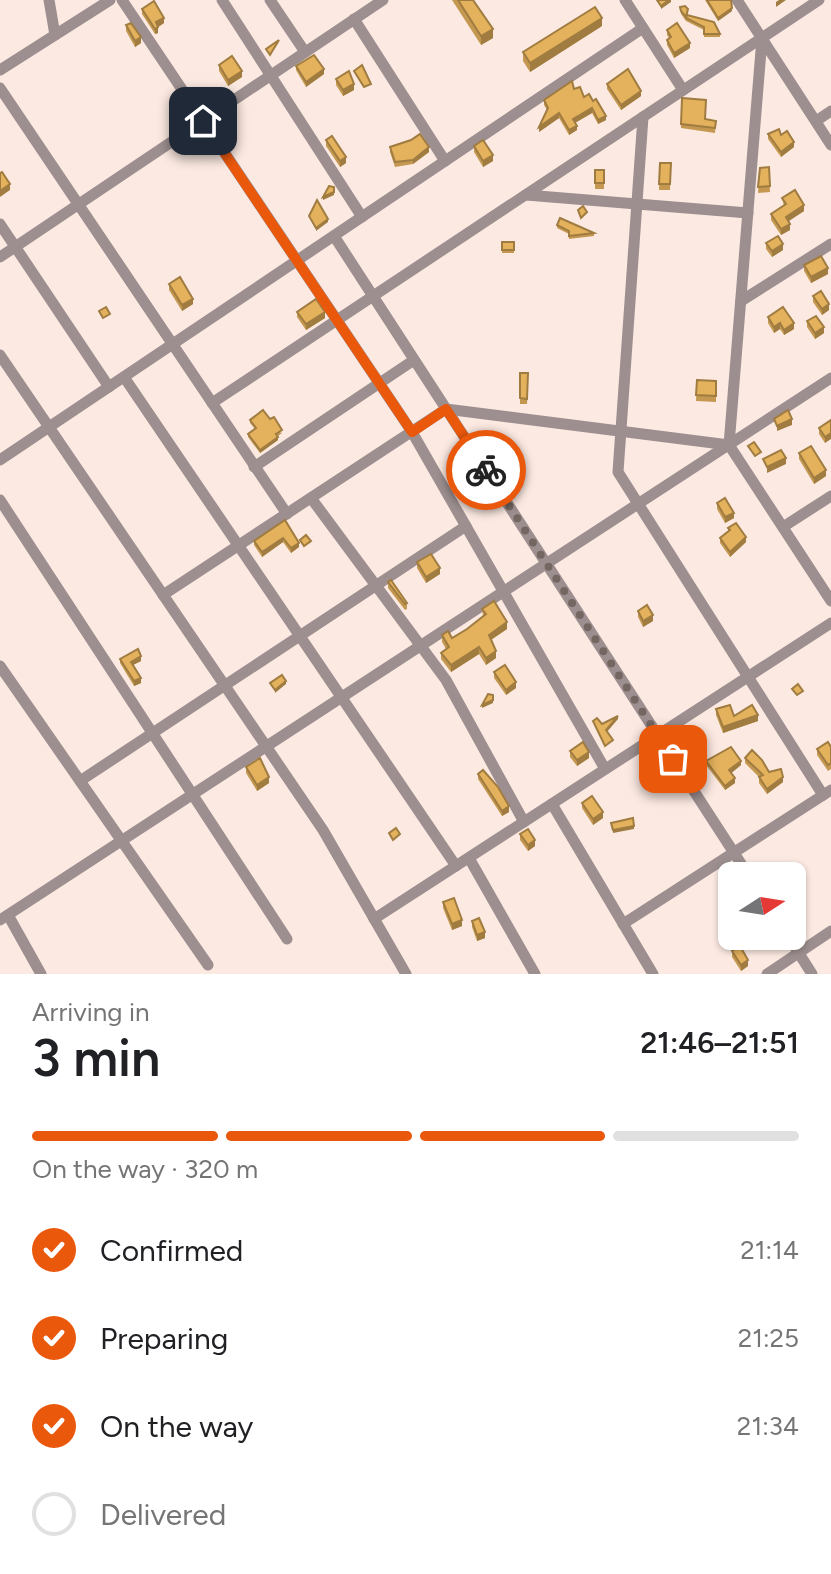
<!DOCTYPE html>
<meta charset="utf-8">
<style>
:root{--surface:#fff;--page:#f2f2f2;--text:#202124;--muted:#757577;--line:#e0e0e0;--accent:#ea580c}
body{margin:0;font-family:Figtree,sans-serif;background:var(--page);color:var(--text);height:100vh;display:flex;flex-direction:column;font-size:30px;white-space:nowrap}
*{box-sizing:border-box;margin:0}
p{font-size:26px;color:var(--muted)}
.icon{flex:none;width:44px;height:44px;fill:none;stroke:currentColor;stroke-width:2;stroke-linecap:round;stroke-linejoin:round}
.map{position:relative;height:974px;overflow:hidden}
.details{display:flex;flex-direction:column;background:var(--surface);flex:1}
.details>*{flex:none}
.needle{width:52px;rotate:78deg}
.fabs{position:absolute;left:718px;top:862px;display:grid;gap:16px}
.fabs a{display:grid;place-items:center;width:88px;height:88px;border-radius:12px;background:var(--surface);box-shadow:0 2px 6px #0004;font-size:40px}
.pin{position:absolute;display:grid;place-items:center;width:68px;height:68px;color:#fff;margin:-34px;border-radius:16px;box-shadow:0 4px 12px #0006}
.courier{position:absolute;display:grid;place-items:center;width:80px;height:80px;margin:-40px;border:6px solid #ea580c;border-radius:50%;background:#fff;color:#222;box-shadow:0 2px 10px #0007}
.headline em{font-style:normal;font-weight:600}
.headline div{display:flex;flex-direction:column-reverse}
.headline{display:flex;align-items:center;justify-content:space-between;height:136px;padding:0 32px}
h1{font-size:52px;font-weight:600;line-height:60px}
.bar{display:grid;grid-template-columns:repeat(4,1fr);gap:12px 8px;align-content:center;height:96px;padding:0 32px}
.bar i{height:10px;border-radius:6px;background:var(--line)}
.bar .current{background:var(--accent)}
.bar p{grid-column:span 4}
ol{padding:0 32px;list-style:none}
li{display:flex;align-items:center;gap:24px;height:88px}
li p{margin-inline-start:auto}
li .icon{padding:8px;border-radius:50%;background:var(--accent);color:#fff;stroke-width:4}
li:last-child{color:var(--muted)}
li i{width:44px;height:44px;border:4px solid var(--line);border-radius:50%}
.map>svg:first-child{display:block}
</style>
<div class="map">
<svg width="831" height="974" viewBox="0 0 831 974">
<rect width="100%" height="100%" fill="#fceae2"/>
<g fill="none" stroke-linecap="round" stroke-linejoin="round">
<!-- minor -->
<g stroke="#9d8f90" stroke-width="11">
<polyline points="49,0 55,35"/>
<polyline points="122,0 412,432 605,769"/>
<polyline points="222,0 362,217"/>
<polyline points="270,0 305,52"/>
<polyline points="625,0 683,90"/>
<polyline points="737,0 831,145"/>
<polyline points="354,19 445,161"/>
<polyline points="762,38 729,445 831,601"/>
<polyline points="0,70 110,0"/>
<polyline points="0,88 287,514"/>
<polyline points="643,117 618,472 823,795"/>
<polyline points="816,121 831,111"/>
<polyline points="526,195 748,213"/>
<polyline points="0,224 109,387"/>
<polyline points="334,236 749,876"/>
<polyline points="0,257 383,0"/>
<polyline points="741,301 831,244"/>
<polyline points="0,355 323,830 406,974"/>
<polyline points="124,377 456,866"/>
<polyline points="212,403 819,0"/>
<polyline points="0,460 643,28"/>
<polyline points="254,467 414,360"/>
<polyline points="311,498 446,680 524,822"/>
<polyline points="0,500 287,939"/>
<polyline points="783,527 831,496"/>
<polyline points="163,595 446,409 729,445"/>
<polyline points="0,666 208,965"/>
<polyline points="80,781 466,526"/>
<polyline points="552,804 653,974"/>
<polyline points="469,858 535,974"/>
<polyline points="8,915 41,974"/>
<polyline points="374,919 831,623"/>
<polyline points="0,920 831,378"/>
<polyline points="623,924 831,790"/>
<polyline points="788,936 812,974"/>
<polyline points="767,974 831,931"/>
</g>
</g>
<!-- wall -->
<g fill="#c49850">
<polygon points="452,0 473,0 493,38 481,45"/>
<polygon points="705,0 731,0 732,11 718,21"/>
<polygon points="680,7 688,12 687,15 720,34 720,37 704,37 704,30 686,21 681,14"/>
<polygon points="142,9 164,23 158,27 158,33 155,34 142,14"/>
<polygon points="126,25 141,43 135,47 126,31"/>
<polygon points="602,26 530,72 523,61 523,52"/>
<polygon points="667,30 690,48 674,58 667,45 667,40 669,38 667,35"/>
<polygon points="219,65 242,77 228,86 219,71"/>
<polygon points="296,66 324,74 306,87 296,70"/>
<polygon points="336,79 354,90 343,96 336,85"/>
<polygon points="607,84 641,96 621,110 607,89"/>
<polygon points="574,89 606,120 598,124 592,113 575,123 577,130 569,135 559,118 539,132 547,110 544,105 544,100"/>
<polygon points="705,119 716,121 715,133 681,128 681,124"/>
<polygon points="768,134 781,135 794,147 781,157 768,139"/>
<polygon points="326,140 346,163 340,167 326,146"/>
<polygon points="474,146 493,161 483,167 474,152"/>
<polygon points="390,147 429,152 413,164 395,167 390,152"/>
<polygon points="660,163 671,163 670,190 659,190"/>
<polygon points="769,167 770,192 758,193 760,168"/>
<rect x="595" y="170" width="9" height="19"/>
<polygon points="782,198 804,211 788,221 790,230 781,235 771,220 771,214 784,206"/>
<polygon points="557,225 594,233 594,236 569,239 569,234 557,228"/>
<rect x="502" y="242" width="12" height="11"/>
<polygon points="766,243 783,250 772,257 766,249"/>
<polygon points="804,265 828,274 811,283 804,271"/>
<polygon points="169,284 193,304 182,311 169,290"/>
<polygon points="813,296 829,310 822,315 813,302"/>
<polygon points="297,312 325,318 306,330 297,317"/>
<polygon points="768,317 794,329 784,335 780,329 774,333 768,323"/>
<polygon points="807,321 824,333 815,339 807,327"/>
<polygon points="520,373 528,373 527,404 520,404"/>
<polygon points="697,380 716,381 716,402 696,401"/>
<polygon points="250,420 282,433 278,436 278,440 260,453 248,437 248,434 255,429 250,423"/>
<polygon points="831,420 825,443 819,434 819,428"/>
<polygon points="799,453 826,476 814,484 799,459"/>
<polygon points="717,503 734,518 725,523 717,509"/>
<polygon points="285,520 299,547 291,553 283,542 262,557 254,545 254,541"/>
<polygon points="728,528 746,542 730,557 720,543 720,538 728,531"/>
<polygon points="417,562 440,574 426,583 417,568"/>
<polygon points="388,582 407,603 407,609 405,610 388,588"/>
<polygon points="482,609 507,629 491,640 496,658 486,665 479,654 451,672 441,659 441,653 446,649 442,642 442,635 452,638 467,629 483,616"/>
<polygon points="638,611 653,621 643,627 638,617"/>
<polygon points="120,659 141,661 133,665 141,683 134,686 120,663"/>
<polygon points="494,672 516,688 506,695 494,678"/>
<polygon points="716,709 734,716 758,721 723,733 716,715"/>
<polygon points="831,747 831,769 828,771 817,755 817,749"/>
<polygon points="570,751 589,758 577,766 570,757"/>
<polygon points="745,758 769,772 783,782 767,794 759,783 759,777 745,763"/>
<polygon points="706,761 741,765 731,773 735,783 725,790 706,765"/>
<polygon points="246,767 269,783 257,791 246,773"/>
<polygon points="478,774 509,812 502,816 478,779"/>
<polygon points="582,803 603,818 593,825 582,808"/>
<polygon points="520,834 535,846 528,851 520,840"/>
<polygon points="443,902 462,926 452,930 443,908"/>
<polygon points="472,921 485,938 477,941 472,927"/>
<polygon points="732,951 748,966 741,971 732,957"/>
</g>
<!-- shaded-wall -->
<g fill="#a07c41">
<polygon points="669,0 671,0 671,2 661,9 661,6"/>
<polygon points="779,0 786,0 776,7 776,2"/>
<polygon points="732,8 732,11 718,21 718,18"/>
<polygon points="164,18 164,23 158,27 158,33 155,34 156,22"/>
<polygon points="602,18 602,26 530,72 530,63"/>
<polygon points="493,29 493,38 481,45 481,36"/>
<polygon points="141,37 141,43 135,47 135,41"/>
<polygon points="690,43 690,48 674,58 674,53"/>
<polygon points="324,69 324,74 306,87 306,82"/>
<polygon points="242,71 242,77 228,86 228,80"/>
<polygon points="354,84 354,90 343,96 343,90"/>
<polygon points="641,91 641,96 621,110 621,105"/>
<polygon points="592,108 592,113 573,124 573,119"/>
<polygon points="559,113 559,118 539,132 539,127"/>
<polygon points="606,116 606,120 598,124 598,120"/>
<polygon points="577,126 577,130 569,135 569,130"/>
<polygon points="794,142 794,147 781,157 781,152"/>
<polygon points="429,147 429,152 413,164 413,160"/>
<polygon points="493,155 493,161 483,167 483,161"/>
<polygon points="346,157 346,163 340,167 340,161"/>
<polygon points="10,184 10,190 0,197 0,191"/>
<polygon points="334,192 334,195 323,200 323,197"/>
<polygon points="804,205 804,211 786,223 786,217"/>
<polygon points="328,219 328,222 316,231 316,228"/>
<polygon points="790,224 790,230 781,235 781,229"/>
<polygon points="783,244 783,250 772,257 772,251"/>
<polygon points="828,268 828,274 811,283 811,277"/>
<polygon points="193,299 193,304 182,311 182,305"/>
<polygon points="829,304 829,310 822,315 822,309"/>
<polygon points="325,312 325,318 306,330 306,324"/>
<polygon points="780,323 780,329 774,333 774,327"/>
<polygon points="794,323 794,329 784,335 784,330"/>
<polygon points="824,327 824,333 815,339 815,333"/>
<polygon points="792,419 792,425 777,431 777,426"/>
<polygon points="831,433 831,439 825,443 825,437"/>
<polygon points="278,437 278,440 260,453 260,450"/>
<polygon points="786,458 786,464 767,473 767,467"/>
<polygon points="826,470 826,476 814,484 814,478"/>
<polygon points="734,513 734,518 725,523 725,517"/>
<polygon points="746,537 746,542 730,557 730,552"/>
<polygon points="283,538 283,542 262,557 262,552"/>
<polygon points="299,543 299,547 291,553 291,548"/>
<polygon points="440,568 440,574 426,583 426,577"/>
<polygon points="653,615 653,621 643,627 643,621"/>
<polygon points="507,622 507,629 489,641 489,635"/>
<polygon points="479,647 479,654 451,672 451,665"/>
<polygon points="496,651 496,658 486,665 486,658"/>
<polygon points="141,656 141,661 131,666 131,662"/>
<polygon points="141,678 141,683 134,686 134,681"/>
<polygon points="286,681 286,684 275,693 275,690"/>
<polygon points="516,682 516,688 506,695 506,690"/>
<polygon points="493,700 493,703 482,708 482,705"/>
<polygon points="758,715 758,721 723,733 723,727"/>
<polygon points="618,716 618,719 606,733 606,730"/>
<polygon points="589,752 589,758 577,766 577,760"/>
<polygon points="741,761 741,765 729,775 729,770"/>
<polygon points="269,777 269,783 257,791 257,785"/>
<polygon points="783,777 783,782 767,794 767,789"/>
<polygon points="735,778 735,783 725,790 725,786"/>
<polygon points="509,806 509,812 502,816 502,811"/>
<polygon points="603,812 603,818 593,825 593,819"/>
<polygon points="634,826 634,829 613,833 613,830"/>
<polygon points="535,840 535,846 528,851 528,845"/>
<polygon points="462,920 462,926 452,930 452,924"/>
<polygon points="485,932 485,938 477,941 477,935"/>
<polygon points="748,960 748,966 741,971 741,965"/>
</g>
<!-- building -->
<g fill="#e4b15d" stroke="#a07c41" stroke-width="2">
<polygon points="458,0 473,0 493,29 481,36"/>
<polygon points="657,0 669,0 661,6"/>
<polygon points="707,0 731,0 732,8 718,18"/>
<polygon points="154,1 164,18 156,22 158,27 155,29 142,9"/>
<polygon points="685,6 688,9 686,17 681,11 680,7"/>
<polygon points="595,7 602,18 530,63 523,52"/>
<polygon points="687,15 714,22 720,34 704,34 704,27 686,18"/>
<polygon points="131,23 141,37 135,41 126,25"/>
<polygon points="677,23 690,43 674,53 667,40 671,37 667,30"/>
<polygon points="279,40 270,55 266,49"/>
<polygon points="314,55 324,69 306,82 296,66"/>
<polygon points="232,56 242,71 228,80 219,65"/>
<polygon points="362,65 371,84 364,87 354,71"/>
<polygon points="628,69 641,91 621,105 607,84"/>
<polygon points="349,71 354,84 343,90 336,79"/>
<polygon points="572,81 574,89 580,87 584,97 589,94 593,101 596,99 606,116 598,120 592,108 573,119 577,126 569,130 559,113 539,127 548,108 544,100"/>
<polygon points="682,98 706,100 705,119 716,121 715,128 681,124"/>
<polygon points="779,129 781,135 787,131 794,142 781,152 768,134"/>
<polygon points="420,134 429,147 413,160 395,162 390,147 411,140"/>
<polygon points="332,136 346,157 340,161 326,140"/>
<polygon points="483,140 493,155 483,161 474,146"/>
<polygon points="660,163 671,163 670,184 659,184"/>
<polygon points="769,167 770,186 758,187 760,168"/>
<rect x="595" y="170" width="9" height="13"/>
<polygon points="2,172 10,184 0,191 0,173"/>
<polygon points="329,186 334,187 334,192 323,197"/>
<polygon points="795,190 804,205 786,217 790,224 781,229 771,214 786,204 782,198"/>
<polygon points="317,200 328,219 316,228 309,216"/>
<polygon points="583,206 587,212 581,218 578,210"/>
<polygon points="560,218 594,233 569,236 569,231 557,225"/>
<polygon points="778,236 783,244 772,251 766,243"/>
<rect x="502" y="242" width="12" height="8"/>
<polygon points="821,256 828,268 811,277 804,265"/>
<polygon points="180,277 193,299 182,305 169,284"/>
<polygon points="821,291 829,304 822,309 813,296"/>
<polygon points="316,299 325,312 306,324 297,312"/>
<polygon points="106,307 110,314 103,318 99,311"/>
<polygon points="783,307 794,323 784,330 780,323 774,327 768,317"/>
<polygon points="816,316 824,327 815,333 807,321"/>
<polygon points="520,373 528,373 527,399 520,398"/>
<polygon points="697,380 716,381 716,396 696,395"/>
<polygon points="263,410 270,419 274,417 282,430 276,434 278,437 260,450 248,434 256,428 250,420"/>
<polygon points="788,410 792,419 777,426 774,419"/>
<polygon points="831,420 831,433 825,437 819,428"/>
<polygon points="754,442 761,452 755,456 748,446"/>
<polygon points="811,446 826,470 814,478 799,453"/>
<polygon points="781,450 786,458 767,467 763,459"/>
<polygon points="725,498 734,513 725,517 717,503"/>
<polygon points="285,520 299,543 291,548 283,538 262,552 254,541"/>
<polygon points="736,523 746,537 730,552 720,538 730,530 728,528"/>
<polygon points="306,535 311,541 304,546 300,540"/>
<polygon points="431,554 440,568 426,577 417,562"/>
<polygon points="391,580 407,603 405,604 388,582"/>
<polygon points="494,601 507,622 489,635 496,651 486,658 479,647 451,665 441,653 449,647 442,635 448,631 452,638 467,629 486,614 482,609"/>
<polygon points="647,605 653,615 643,621 638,611"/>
<polygon points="138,649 141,656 131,662 141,678 134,681 120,659"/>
<polygon points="505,665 516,682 506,690 494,672"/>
<polygon points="282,675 286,681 275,690 270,683"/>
<polygon points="798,684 803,691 797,695 792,689"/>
<polygon points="488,694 493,695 493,700 482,705"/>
<polygon points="730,705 734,716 752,705 758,715 723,727 716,709"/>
<polygon points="618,716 606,730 613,740 605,746 593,721 597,718 602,724"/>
<polygon points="583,742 589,752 577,760 570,751"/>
<polygon points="828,742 831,747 831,763 828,765 817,749"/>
<polygon points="731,747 741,761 729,770 735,778 725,786 706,761"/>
<polygon points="752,750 762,760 769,772 781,769 783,777 767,789 759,777 763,775 745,758"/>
<polygon points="260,758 269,777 257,785 246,767"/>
<polygon points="483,770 498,787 509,806 502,811 478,774"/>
<polygon points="592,796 603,812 593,819 582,803"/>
<polygon points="633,818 634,826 613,830 611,823"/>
<polygon points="396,828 400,834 393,840 389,833"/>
<polygon points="528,829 535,840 528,845 520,834"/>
<polygon points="454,898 462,920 452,924 443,902"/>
<polygon points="479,918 485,932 477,935 472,921"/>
<polygon points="740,946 748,960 741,965 732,951"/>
</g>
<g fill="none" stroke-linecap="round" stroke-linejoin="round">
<!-- done -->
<polyline stroke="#746761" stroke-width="8" stroke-dasharray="0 14.4" points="486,470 673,759"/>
<!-- route -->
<polyline stroke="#ea580c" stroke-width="10" points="203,121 412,432 446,409 486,470"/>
</g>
</svg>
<div class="fabs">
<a><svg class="needle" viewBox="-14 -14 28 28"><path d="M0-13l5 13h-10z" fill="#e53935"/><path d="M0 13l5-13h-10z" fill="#757577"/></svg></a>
</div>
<div class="pin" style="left:673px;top:759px;background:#ea580c"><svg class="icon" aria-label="bag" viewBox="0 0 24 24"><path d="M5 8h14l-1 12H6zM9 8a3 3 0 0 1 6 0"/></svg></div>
<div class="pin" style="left:203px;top:121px;background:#1f2937"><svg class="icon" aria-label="home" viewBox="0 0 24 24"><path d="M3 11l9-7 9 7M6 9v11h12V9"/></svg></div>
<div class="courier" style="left:486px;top:470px"><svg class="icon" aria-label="bike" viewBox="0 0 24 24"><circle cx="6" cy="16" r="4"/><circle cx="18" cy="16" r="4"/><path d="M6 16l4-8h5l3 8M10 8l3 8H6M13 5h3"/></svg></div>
</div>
<section class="details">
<div class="headline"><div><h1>3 min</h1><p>Arriving in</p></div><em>21:46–21:51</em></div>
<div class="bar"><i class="current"></i><i class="current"></i><i class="current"></i><i></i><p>On the way · 320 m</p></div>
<ol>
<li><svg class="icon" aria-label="check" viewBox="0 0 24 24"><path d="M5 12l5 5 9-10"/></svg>Confirmed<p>21:14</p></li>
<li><svg class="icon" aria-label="check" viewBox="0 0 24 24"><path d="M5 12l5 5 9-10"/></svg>Preparing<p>21:25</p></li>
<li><svg class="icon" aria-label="check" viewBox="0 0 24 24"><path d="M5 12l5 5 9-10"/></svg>On the way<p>21:34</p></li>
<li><i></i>Delivered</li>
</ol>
</section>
